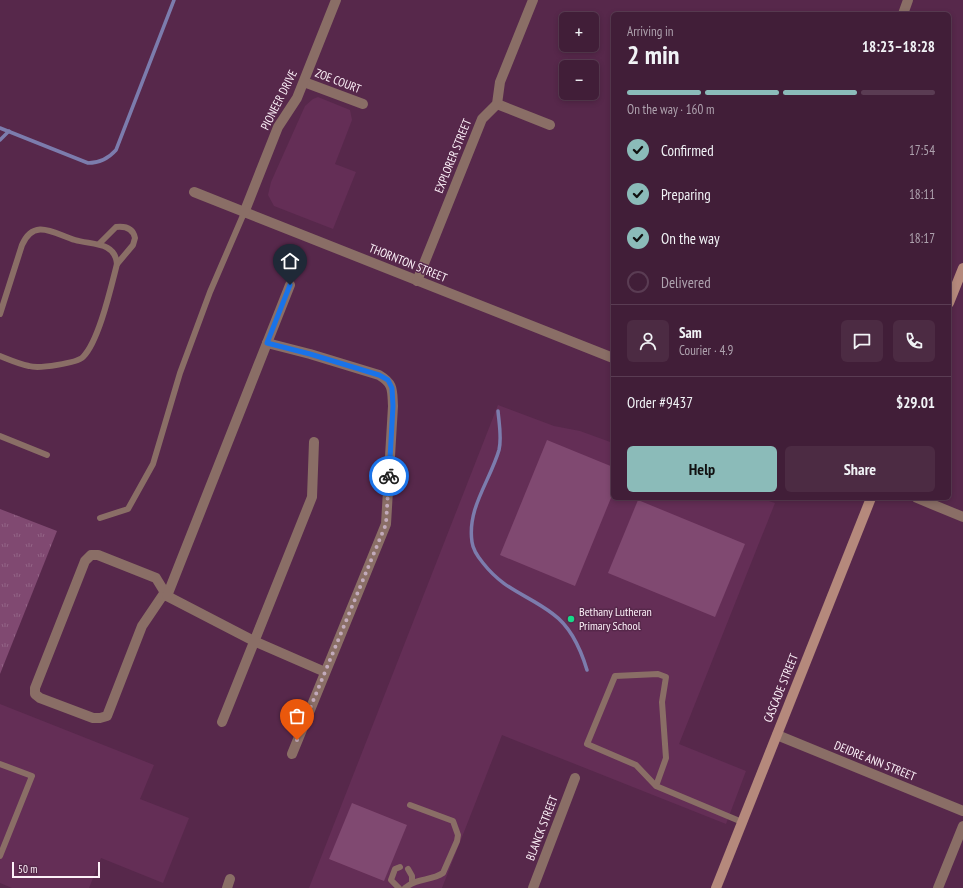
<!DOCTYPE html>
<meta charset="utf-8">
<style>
:root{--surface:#411e38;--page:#4c2b43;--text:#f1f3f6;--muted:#aea2ae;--line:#5a3c53;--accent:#8bbbb9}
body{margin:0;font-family:"PT Sans Narrow",sans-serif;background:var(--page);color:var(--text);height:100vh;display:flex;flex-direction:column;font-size:15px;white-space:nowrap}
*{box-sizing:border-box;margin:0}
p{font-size:13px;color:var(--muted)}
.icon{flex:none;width:22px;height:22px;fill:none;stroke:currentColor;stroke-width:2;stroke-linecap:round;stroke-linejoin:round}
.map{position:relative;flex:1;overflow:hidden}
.sheet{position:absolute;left:611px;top:12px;width:340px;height:488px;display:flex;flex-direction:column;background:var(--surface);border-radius:6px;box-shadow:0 2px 6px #0003,0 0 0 1px var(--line)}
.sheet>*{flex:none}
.tools{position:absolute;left:559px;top:12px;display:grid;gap:8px}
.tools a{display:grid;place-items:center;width:40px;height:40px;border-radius:6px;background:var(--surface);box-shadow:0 2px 6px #0003,0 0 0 1px var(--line);font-size:20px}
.scale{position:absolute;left:12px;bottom:10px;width:88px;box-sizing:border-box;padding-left:4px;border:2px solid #fcf0f8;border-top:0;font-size:11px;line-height:14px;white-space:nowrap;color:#fcf0f8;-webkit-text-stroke:3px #57284b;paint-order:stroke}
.pin{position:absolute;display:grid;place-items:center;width:34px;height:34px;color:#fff;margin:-41px -17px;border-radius:50% 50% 50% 0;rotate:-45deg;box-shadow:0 0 4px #0007}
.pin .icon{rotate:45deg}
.courier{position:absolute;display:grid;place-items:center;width:40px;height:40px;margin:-20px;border:3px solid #1a73e8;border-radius:50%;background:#fff;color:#222;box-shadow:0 1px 5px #0007}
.summary em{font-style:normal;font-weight:700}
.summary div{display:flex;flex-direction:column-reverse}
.summary{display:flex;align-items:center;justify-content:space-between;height:68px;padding:0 16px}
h1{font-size:26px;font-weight:700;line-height:30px}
.bar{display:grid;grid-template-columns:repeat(4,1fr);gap:6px 4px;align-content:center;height:48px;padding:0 16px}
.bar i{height:5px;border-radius:3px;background:var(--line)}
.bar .current{background:var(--accent)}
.bar p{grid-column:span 4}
.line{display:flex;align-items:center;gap:10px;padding:0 16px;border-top:1px solid var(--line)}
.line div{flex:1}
.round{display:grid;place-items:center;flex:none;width:42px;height:42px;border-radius:6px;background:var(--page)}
ol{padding:0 16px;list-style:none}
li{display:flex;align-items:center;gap:12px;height:44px}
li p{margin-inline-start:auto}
li .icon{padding:4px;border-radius:50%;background:var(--accent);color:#111;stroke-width:4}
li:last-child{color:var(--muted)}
li i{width:22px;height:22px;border:2px solid var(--line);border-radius:50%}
.primary-button{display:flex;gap:8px;margin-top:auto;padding:8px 16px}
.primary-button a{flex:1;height:46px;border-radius:6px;background:var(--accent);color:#111;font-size:16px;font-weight:700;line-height:46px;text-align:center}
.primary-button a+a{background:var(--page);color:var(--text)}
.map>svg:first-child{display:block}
</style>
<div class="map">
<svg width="963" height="888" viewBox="0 0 963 888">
<defs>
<pattern id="grass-tufts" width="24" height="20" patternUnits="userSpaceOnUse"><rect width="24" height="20" fill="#804971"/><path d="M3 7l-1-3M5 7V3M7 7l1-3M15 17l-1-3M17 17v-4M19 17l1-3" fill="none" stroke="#936486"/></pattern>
</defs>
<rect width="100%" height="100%" fill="#57284b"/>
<!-- built -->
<g fill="#642e56">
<polygon points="318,97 350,110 352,120 335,164 356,172 333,229 274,206 268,195 271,182 305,106 313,99"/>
<polygon points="498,405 554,426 580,431 613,443 613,498 760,498 775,503 679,744 746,771 726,824 502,735 442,888 309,888"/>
<polygon points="0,704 154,765 140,799 189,818 163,883 101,858 89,888 12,888 0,883"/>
</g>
<!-- grass -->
<polygon fill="url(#grass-tufts)" points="0,509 57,531 0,674"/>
<!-- green -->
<g fill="#804971">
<polygon points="547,440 613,467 613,493 575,586 500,555"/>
<polygon points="638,500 745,544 715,617 608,573"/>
<polygon points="352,803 407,825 384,881 329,859"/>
</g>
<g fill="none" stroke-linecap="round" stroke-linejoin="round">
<!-- stream -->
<g stroke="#7c7cad" stroke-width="3.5">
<path d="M0,128L88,163C100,163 108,159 116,150L174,0"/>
<polyline points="0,140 9,131"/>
<path d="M498,411C499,423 502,438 499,450C490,481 467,508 472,542C473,550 478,557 483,563C505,591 527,594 553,614C571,627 581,650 587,670"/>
</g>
<!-- service -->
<g stroke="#8a6e66" stroke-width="6">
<path d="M99,244L116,227C125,226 133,228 135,238L133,245L117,264"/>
<path d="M0,314L22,245C34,217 55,234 75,240C91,245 115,241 117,264C111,287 99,341 83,357C77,363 39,369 29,366C19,364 10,360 0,356"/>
<polyline points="0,436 47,455"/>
<polyline points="100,518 128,509 153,464 180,373 210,292 244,213"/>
<polyline points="0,764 32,776 0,856"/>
<polyline points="656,786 666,758 662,702 666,677 658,674 615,676 587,744 636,765 656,786 742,822"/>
<polyline points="408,869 412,876 412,882"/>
<polyline points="399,888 391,880 395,869 400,867"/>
<path d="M405,888C416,878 431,881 443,873L457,841L458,835L453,821L410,805"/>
</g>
<!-- minor -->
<g stroke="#8a6e66" stroke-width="10">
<polyline points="903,14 908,0"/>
<polyline points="304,82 363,104"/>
<polyline points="497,104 550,125"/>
<polyline points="194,192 613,358"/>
<polyline points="244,213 278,127 297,98 336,0"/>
<polyline points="417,281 482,119 497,104 500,82 533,0"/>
<path d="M267,343L310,354L379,375C394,384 392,390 393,406L386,524L292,754"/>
<polyline points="917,498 963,517"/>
<polyline points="165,592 142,626 107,716 100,718 93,718 40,698 35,694 35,688 85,561 91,555 98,555 156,578 167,596 254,641 325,672"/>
<polyline points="167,596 290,285"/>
<polyline points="222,722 312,497 314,442"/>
<polyline points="777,735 963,811"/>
<polyline points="227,888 230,879"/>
<polyline points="533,888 575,778"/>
<polyline points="938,888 963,826"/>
</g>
<!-- secondary -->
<g stroke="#b5897c" stroke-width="10">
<polyline points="949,303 963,268"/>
<polyline points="716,888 871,498"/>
</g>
</g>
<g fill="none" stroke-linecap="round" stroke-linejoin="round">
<!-- done -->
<polyline stroke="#c2aabb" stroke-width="4" stroke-dasharray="0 7.2" points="297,740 386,524 389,476"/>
<!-- route -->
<polyline stroke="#1a73e8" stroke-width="5" points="290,285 267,343 310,354 379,375 388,380 392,388 393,406 389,476"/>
</g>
<!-- markers -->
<circle fill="#16d989" stroke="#57284b" stroke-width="1.5" cx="571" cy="619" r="4"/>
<g text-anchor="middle" stroke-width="3" stroke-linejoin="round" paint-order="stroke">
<!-- street labels -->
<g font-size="12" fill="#fcf0f8" stroke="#57284b">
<text transform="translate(338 81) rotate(21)" y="4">ZOE COURT</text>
<text transform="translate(279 100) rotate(-63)" y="4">PIONEER DRIVE</text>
<text transform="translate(453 156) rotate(-68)" y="4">EXPLORER STREET</text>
<text transform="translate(408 263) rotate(22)" y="4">THORNTON STREET</text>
<text transform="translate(781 688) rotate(-68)" y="4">CASCADE STREET</text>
<text transform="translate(875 761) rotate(22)" y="4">DEIDRE ANN STREET</text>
<text transform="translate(542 828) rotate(-69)" y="4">BLANCK STREET</text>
</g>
<!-- poi labels -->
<g font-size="12" fill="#fcf0f8" stroke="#57284b" text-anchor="start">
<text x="579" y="616">Bethany Lutheran<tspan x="579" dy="14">Primary School</tspan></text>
</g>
</g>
</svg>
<div class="tools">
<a>+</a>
<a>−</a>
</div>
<div class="scale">50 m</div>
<div class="pin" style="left:297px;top:740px;background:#ea580c"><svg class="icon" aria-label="bag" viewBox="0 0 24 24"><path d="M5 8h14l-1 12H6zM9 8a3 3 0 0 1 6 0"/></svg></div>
<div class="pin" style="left:290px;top:285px;background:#1f2937"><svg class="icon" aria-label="home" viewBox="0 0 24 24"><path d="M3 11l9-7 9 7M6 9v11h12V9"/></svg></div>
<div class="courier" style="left:389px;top:476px"><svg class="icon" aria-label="bike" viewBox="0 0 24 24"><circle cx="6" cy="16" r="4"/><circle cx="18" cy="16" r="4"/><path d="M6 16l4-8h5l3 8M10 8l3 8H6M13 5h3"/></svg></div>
<section class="sheet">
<div class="summary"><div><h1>2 min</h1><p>Arriving in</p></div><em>18:23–18:28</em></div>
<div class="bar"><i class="current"></i><i class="current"></i><i class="current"></i><i></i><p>On the way · 160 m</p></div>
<ol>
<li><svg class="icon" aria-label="check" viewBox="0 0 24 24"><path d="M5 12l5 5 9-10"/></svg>Confirmed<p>17:54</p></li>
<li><svg class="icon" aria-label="check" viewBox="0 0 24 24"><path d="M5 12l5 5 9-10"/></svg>Preparing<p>18:11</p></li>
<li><svg class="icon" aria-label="check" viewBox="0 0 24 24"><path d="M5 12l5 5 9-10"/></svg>On the way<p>18:17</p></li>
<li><i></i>Delivered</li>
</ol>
<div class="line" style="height:72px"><a class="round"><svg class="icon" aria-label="person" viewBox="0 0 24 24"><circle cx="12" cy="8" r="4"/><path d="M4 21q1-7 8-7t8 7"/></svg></a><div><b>Sam</b><p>Courier · 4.9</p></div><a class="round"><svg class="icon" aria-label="chat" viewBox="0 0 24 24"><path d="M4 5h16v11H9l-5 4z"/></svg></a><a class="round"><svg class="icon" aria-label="phone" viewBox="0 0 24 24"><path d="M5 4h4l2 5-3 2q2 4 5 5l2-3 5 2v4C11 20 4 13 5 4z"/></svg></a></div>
<div class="line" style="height:52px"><div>Order #9437</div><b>$29.01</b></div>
<div class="primary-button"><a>Help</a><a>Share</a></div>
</section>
</div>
